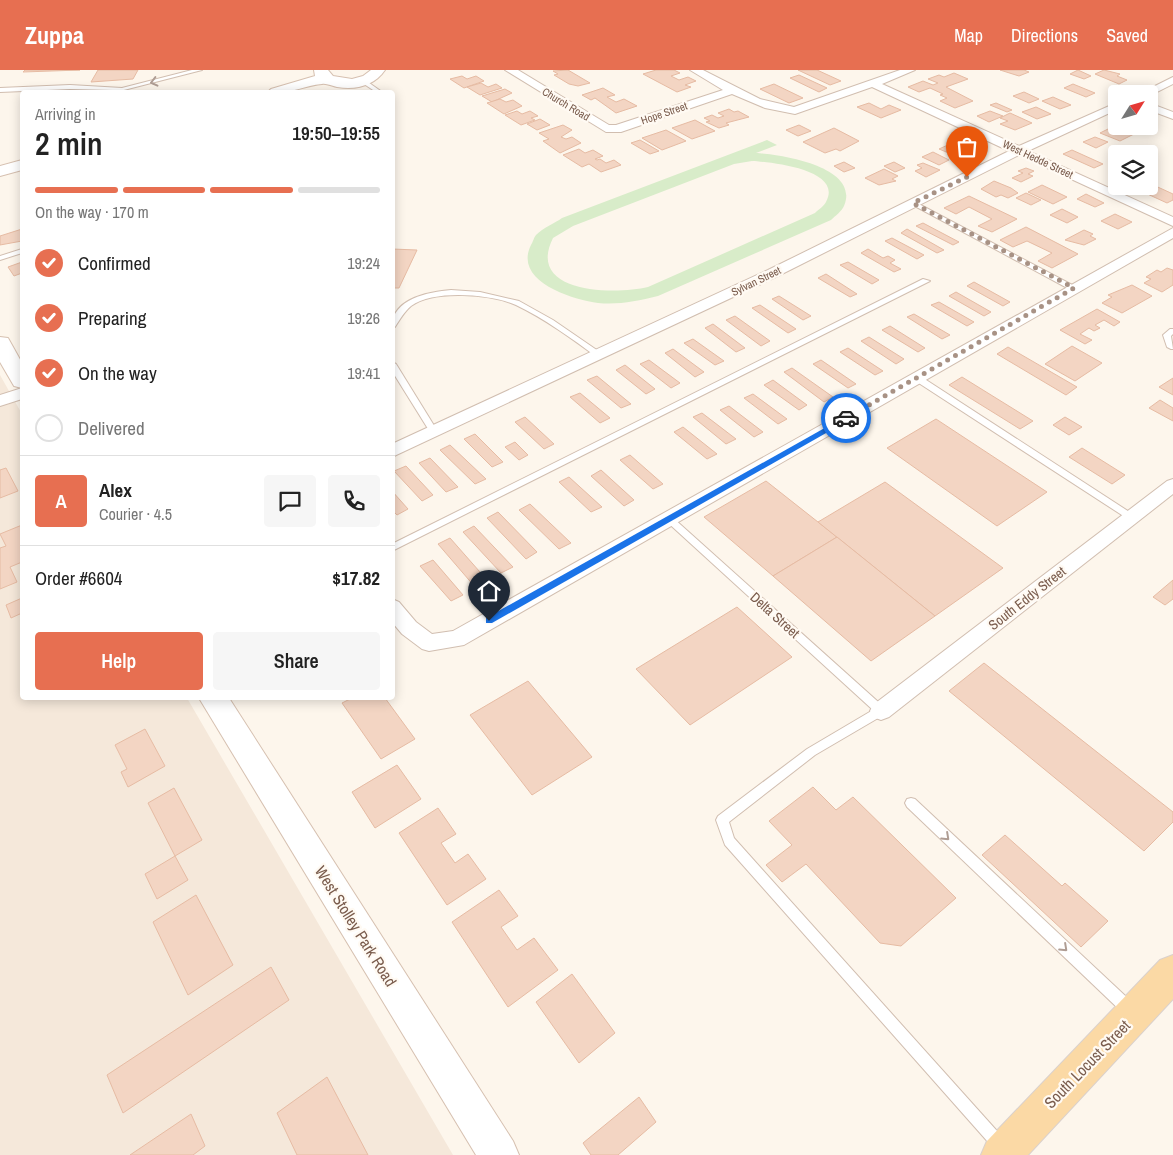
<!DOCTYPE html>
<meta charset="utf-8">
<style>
:root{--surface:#fff;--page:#f6f6f6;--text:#222;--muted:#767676;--line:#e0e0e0;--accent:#e76f51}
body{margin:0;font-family:"Archivo Narrow",sans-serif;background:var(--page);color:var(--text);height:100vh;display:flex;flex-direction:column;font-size:19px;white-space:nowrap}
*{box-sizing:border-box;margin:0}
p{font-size:16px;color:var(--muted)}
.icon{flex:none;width:28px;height:28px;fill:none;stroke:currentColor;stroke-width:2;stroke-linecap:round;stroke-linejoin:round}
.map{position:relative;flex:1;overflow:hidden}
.side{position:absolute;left:20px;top:20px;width:375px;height:610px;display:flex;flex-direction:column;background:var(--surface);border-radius:5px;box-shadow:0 2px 12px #0003}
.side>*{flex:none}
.needle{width:32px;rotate:53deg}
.buttons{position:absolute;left:1108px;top:15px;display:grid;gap:10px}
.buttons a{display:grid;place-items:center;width:50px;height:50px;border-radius:5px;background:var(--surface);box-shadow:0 2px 12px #0003;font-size:25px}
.pin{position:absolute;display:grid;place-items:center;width:42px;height:42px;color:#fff;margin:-51px -21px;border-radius:50% 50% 50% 0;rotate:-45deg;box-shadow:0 0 5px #0007}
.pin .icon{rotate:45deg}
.courier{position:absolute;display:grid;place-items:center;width:50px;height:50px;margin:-25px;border:4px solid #1a73e8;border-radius:50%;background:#fff;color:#222;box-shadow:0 1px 6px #0007}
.headline em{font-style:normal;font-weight:600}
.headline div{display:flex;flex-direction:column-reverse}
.headline{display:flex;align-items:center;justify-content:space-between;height:85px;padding:0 15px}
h1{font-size:32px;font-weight:600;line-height:38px}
.bar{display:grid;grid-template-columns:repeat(4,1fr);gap:8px 5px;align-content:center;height:60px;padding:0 15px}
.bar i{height:6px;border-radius:4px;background:var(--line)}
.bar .selected{background:var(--accent)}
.bar p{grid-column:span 4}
.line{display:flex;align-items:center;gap:12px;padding:0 15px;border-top:1px solid var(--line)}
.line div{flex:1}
.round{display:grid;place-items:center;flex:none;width:52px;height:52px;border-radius:5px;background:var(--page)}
ol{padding:0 15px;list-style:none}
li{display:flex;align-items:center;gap:15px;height:55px}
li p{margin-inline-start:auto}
li .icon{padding:5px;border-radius:50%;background:var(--accent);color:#fff;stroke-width:4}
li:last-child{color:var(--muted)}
li i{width:28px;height:28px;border:2px solid var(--line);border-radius:50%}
.primary-button{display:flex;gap:10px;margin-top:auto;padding:10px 15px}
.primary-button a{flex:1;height:58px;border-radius:5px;background:var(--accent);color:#fff;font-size:20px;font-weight:600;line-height:58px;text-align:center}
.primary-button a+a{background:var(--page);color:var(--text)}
header{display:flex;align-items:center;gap:30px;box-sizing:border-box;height:70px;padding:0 25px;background:var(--accent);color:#fff}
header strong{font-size:24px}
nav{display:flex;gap:28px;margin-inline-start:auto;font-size:18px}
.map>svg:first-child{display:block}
</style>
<header>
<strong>Zuppa</strong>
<nav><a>Map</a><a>Directions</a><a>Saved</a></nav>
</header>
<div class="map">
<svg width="1173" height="1085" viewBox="0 0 1173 1085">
<rect width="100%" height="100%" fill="#fdf6ec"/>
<!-- residential -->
<polygon fill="#f5e8da" points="0,305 22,344 22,628 187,628 453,1085 0,1085"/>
<!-- green -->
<path fill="#d8ecc9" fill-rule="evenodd" d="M767,70L777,75L756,83C779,84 861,96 844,136C842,141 835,146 831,150L658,226C637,231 619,235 598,233C571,229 513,211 531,175C533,172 534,167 536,165C543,158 555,153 562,148ZM752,91C769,92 844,99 826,132C824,136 818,140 815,143L648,217C615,225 525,224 553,168L573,156L734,94Z"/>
<!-- building -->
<g fill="#f3d5c3" stroke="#e6bba3">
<polygon points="25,0 80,0 23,2"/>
<polygon points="98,0 138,0 133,9 91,12"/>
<polygon points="568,0 590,13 578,16 569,14 554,5 558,4 553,1"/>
<polygon points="656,0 674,0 680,3 671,6 679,10 688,7 696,11 685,15 691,17 677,22 643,4"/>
<polygon points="798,0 817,0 841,11 830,15"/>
<polygon points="1000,0 1024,0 1029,2 1019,6"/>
<polygon points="1078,0 1091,6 1084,9 1070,4"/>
<polygon points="1104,0 1120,4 1117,6 1127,10 1119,14 1095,4"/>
<polygon points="954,3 968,9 946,17 973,31 955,38 940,31 947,28 940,25 943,24 930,18 919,22 908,17 923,11 933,15 938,13 928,9 939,5 944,7"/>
<polygon points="799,5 827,18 819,22 790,8"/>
<polygon points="462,6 467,9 476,6 484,11 464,18 450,9"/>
<polygon points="481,13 488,17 496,14 502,18 480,25 467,17"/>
<polygon points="774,14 803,28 789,33 760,19"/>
<polygon points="1073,14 1095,23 1086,27 1064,18"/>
<polygon points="603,18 615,25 607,27 616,32 624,29 637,36 616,43 595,28 591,30 582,25"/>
<polygon points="505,19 512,23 492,32 482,26"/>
<polygon points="1024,22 1039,29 1029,33 1013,26"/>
<polygon points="1053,27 1071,35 1060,39 1042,31"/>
<polygon points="500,29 506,32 513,30 522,36 504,44 487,33"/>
<polygon points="869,33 881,39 889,35 901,40 881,48 857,37"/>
<polygon points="996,33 1012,40 1007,42 990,35"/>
<polygon points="1036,37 1051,44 1037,49 1022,42"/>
<polygon points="729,39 734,42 738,41 749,47 726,53 729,55 719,58 706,52 710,51 704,48 712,45 718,48 724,46 718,43"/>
<polygon points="517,41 522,44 530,41 538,46 531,48 535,50 521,55 505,45"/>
<polygon points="990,41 1003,46 989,52 977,46"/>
<polygon points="1010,43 1032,53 1015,60 1000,54 1008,51 1000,48"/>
<polygon points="540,49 550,55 537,60 527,54"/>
<polygon points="695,50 715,61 692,69 672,58"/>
<polygon points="563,55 572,60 561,67 566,69 572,67 581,73 560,83 543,71 549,69 539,63"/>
<polygon points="799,55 811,61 798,66 786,60"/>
<polygon points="1114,56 1134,64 1120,71 1100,63"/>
<polygon points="834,58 859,71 840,81 836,79 825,83 803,72"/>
<polygon points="666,60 686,71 662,80 642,68"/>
<polygon points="1095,67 1108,72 1096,78 1083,72"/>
<polygon points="970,69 984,75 973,81 958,74"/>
<polygon points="640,70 659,81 650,84 631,73"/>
<polygon points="950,74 966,82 956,86 939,79"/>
<polygon points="579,79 585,83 593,80 603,86 595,89 597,90 600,89 606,93 614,90 621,95 601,102 589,94 582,97 563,85"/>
<polygon points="1072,80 1103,94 1094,98 1063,84"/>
<polygon points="933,82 949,90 939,95 922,87"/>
<polygon points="844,92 855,98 844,102 834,96"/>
<polygon points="894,92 905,98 895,102 884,96"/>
<polygon points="923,93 940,100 926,107 915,101 922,98 917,95"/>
<polygon points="1026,98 1034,101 1028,104 1033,106 1021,112 1012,108 1023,103 1018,101"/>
<polygon points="884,99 898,106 892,109 896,111 879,115 865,108"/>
<polygon points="994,111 1011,118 1018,123 1008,128 1001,125 996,127 981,119"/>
<polygon points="1149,113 1173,124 1173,130 1167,133 1130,116 1149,116"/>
<polygon points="1042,115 1067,127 1053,134 1028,122"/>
<polygon points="1026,123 1041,130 1031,135 1016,128"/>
<polygon points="1086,124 1104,133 1095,137 1077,129"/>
<polygon points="969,126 1017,149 992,162 978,156 992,149 969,137 956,144 944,138"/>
<polygon points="1062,139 1078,147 1067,153 1050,145"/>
<polygon points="1115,144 1132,152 1118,159 1101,151"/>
<polygon points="923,153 959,172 953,175 916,156"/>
<polygon points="1026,157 1078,184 1052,198 1038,191 1052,183 1027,171 1013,177 1000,170"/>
<polygon points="22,159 22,171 0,175 0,166"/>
<polygon points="907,159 944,180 937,183 901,163"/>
<polygon points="1084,160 1093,164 1090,166 1096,169 1084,175 1065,170"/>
<polygon points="892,168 924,185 917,189 885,171"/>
<polygon points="392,179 417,180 399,218 392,218"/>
<polygon points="868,179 883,188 888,186 895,190 890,193 901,199 894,202 861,183"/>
<polygon points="22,192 22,203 14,206 8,197"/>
<polygon points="848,192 879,210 872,214 840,195"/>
<polygon points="1167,198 1173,200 1173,215 1162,222 1144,213 1151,209 1146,207 1157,200 1161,202"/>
<polygon points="826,204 857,224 850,227 818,208"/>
<polygon points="974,212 1010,232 1003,236 967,216"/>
<polygon points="1132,215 1152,226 1122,243 1102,233 1112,227 1108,225"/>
<polygon points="956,222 991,242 984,246 949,226"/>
<polygon points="779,226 811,246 803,250 772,229"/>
<polygon points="939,232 974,252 967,256 931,235"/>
<polygon points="760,235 796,259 788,263 752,238"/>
<polygon points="1097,239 1120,252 1114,256 1104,250 1095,255 1100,258 1094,261 1089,258 1080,264 1092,270 1085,274 1060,260"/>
<polygon points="914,244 950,265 942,269 907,247"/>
<polygon points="735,246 770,271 761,276 726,250"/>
<polygon points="713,254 745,278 736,282 705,258"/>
<polygon points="890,256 925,278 918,282 882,260"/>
<polygon points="869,267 904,289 896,294 861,271"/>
<polygon points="693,269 724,291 715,295 684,273"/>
<polygon points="1072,276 1102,293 1075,311 1045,294"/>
<polygon points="1008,277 1077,317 1066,325 997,284"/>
<polygon points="848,278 883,301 875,305 840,282"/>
<polygon points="673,279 704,302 695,307 665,283"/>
<polygon points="649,290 680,313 671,318 640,294"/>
<polygon points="821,290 856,314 848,318 813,294"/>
<polygon points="625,295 655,319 646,324 616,300"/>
<polygon points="792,298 833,327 824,332 784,302"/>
<polygon points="597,306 631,334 621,338 587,310"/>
<polygon points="962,307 1033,351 1020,359 949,315"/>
<polygon points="1173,308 1173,325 1159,317"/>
<polygon points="773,310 807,335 799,340 764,315"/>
<polygon points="580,323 610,348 600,353 570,327"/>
<polygon points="753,324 787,349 778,354 744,328"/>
<polygon points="1160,330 1173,338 1173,351 1149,338"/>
<polygon points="729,336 763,362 754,367 720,340"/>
<polygon points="702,343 736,369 726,374 693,347"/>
<polygon points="525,347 554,374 544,379 515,352"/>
<polygon points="1065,347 1082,357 1069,365 1053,355"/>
<polygon points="936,349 1047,422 997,456 887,378"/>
<polygon points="683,357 717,384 707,389 674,362"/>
<polygon points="475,364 503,392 492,397 464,369"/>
<polygon points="515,372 528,385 519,390 505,377"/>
<polygon points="450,375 486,409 475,414 440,380"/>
<polygon points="1082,378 1125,405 1112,414 1069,387"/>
<polygon points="630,385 663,414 653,419 620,390"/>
<polygon points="430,388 458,417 446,422 419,393"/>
<polygon points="406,396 433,425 422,431 394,401"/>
<polygon points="6,398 18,421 0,428 0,400"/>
<polygon points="601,400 634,430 624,436 591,406"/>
<polygon points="569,407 602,437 591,442 559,412"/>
<polygon points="766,411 837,467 773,506 704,447"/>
<polygon points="885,412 1003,498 935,546 818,452"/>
<polygon points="392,421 408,439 397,445 392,440"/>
<polygon points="530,434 571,473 559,479 519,440"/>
<polygon points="498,442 537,482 526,489 487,448"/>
<polygon points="22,455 22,492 10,497 17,512 0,519 0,478 6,476 0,464"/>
<polygon points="474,456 513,497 501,503 463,462"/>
<polygon points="837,467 935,546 871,591 773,506"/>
<polygon points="450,468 487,510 475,517 438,474"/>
<polygon points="433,490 463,525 451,531 420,496"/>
<polygon points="1173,510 1173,529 1165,535 1153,527"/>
<polygon points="22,528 22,543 11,548 6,535"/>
<polygon points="737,537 792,587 690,655 636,599"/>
<polygon points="984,593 1173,742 1173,752 1144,781 949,621"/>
<polygon points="528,611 592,687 532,725 470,645"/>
<polygon points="352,628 385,628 415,669 381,689 342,633"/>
<polygon points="145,659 165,696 128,717 121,702 127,699 115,675"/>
<polygon points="397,695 421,729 375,758 352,722"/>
<polygon points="813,717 836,740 853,727 956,828 901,876 880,873 806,794 782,812 766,795 792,775 769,751"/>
<polygon points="174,718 202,770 175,786 148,733"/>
<polygon points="438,738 456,764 441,773 455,793 468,784 486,809 447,835 399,763"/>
<polygon points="1005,765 1062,816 1065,813 1108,851 1081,877 982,785"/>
<polygon points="175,786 188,810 157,829 145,804"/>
<polygon points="499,820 518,846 501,857 517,880 534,868 558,900 508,937 452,852"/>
<polygon points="196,825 233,895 188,925 153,852"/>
<polygon points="271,897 289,930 123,1043 107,1005"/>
<polygon points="572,904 615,963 579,993 536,932"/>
<polygon points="327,1007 368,1085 297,1085 277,1043"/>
<polygon points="639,1027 656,1052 618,1085 591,1085 583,1073"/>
<polygon points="191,1044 205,1076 193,1085 130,1085"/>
</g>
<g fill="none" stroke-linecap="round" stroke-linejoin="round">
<defs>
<g id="lane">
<polygon points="192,0 202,0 116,22 113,22 113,20 70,19 0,22 0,18 70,15 122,18"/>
<polygon points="361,10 365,10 382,22 376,22 361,12"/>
<polygon points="911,132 915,132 1078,218 1071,220 911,134"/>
<polygon points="22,179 22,183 0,190 0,186"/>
<polygon points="923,209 930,211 392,481 392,474"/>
<path d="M451,220L480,222L519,231L553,250L604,285L600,287H597C571,268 545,249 516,235C491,224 434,219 411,236C404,242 400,249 395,257H392C392,229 428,222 451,220Z"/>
<polygon points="1170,259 1173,259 1173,264 1171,266 1173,279 1171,279 1167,277 1163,265"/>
<polygon points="392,292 396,294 438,362 437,364 434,365 430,362 392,301"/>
<polygon points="914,306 920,306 1134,445 1136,447 1134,449 1128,449 914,310"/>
<polygon points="669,446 672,447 885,638 886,641 885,644 815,685 729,752 734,768 1006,1071 1008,1076 1006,1081 1001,1083 996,1081 725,775 716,750 718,746 807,679 873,640 666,451 664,449 666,447"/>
<polygon points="911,728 915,729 1135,935 1137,940 1135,945 1130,947 1125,945 907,737 905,733 907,729"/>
</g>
<g id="street">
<polygon points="505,0 518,0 609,55 616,55 723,20 690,0 703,0 760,29 794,37 900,0 915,0 882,14 1019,76 1116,33 1116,40 1028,81 1173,147 1173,156 1019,85 778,206 392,387 392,374 768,200 1009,81 872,17 795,44 765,38 732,24 621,62 606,62"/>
<polygon points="1173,7 1173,14 1149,26 1149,24 1139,24"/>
<polygon points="1149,33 1173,42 1173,49 1149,40"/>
<polygon points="1173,158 1173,168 464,575 429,581 422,579 402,564 392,552 392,529 399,532 416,552 432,564 453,561"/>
<polygon points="22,318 22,329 0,336 0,325"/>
<polygon points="1173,409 1173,424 889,647 881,650 873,647 870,641 873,635 1167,411"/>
</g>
<g id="secondary">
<path d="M314,0H328L333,6L352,9L363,6L371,0H385C374,16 356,20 337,17C332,16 326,13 322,14C302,16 289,25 268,22L271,19L315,6Z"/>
<polygon points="22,90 22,100 0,106 0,96"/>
<polygon points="0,267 8,268 22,293 22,318 14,316 0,292"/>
<polygon points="199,628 229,628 513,1071 519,1085 476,1085"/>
</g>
<polygon id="primary" points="1173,885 1173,929 1028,1085 981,1085 987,1071 1160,890"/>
</defs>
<!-- lane casing -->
<use href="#lane" stroke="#d1beb0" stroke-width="2"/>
<!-- street casing -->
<use href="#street" stroke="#d1beb0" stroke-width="2"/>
<!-- secondary casing -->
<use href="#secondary" stroke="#d6c0b0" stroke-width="2"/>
<!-- primary casing -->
<use href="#primary" stroke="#dad1cd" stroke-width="2"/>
<!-- lane -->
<use href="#lane" fill="#fff" fill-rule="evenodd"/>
<!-- street -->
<use href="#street" fill="#fff" fill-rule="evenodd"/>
<!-- secondary -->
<use href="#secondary" fill="#fff" fill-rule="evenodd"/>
<!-- primary -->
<use href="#primary" fill="#fbd9a5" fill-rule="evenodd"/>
</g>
<!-- one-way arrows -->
<defs><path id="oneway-chevron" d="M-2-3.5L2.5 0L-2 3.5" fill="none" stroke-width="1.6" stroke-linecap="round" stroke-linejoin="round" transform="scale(1.25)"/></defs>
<g stroke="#af9d94">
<use href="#oneway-chevron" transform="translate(154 12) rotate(166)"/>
<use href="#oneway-chevron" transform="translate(946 767) rotate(43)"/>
<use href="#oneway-chevron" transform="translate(1064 878) rotate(43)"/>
</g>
<!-- route -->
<polygon fill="#1a73e8" points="846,346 849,350 492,553 486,553 486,548"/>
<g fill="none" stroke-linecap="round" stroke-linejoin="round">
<!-- done -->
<polyline stroke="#a89285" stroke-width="5" stroke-dasharray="0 9" points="846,348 1074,218 913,133 967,107"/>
</g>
<g text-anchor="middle" stroke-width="4.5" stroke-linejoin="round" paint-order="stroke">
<!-- far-street labels -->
<g font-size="11" fill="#7a5c4d" stroke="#fffaf3">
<text transform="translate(566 34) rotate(31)" y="4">Church Road</text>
<text transform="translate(664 43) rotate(-19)" y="4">Hope Street</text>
<text transform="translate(1038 89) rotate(25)" y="4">West Hedde Street</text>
<text transform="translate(756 211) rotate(-26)" y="4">Sylvan Street</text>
</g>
<!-- street labels -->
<g font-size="14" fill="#7a5c4d" stroke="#fffaf3">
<text transform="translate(1027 528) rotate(-38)" y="5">South Eddy Street</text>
<text transform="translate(775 545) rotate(42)" y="5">Delta Street</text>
</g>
<!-- near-street labels -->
<g font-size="16" fill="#7a5c4d" stroke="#fffaf3">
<text transform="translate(356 856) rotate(58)" y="6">West Stolley Park Road</text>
<text transform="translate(1087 994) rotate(-46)" y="6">South Locust Street</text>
</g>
</g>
</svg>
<div class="buttons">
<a><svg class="needle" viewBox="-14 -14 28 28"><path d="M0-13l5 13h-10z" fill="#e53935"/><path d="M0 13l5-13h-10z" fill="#767676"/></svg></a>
<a><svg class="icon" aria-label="layers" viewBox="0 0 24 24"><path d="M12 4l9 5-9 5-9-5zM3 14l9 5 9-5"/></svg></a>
</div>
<div class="pin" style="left:967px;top:107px;background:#ea580c"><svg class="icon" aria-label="bag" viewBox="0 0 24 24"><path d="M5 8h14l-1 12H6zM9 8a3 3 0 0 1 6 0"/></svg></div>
<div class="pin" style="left:489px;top:551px;background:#1f2937"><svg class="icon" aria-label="home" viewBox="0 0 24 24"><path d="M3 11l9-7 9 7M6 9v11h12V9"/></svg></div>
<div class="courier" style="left:846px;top:348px"><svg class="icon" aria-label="car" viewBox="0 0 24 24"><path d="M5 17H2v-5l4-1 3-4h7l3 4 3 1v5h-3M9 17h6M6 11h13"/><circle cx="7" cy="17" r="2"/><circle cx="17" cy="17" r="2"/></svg></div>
<section class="side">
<div class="headline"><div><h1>2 min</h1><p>Arriving in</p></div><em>19:50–19:55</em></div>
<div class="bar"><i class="selected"></i><i class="selected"></i><i class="selected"></i><i></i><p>On the way · 170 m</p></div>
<ol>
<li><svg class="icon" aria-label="check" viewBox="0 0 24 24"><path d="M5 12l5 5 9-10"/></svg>Confirmed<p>19:24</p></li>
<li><svg class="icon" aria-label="check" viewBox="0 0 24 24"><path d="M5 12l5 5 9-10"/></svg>Preparing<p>19:26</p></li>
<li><svg class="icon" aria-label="check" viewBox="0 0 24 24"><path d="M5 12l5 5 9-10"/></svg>On the way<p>19:41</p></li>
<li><i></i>Delivered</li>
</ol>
<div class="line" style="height:90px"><b class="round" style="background:var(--accent);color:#fff">A</b><div><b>Alex</b><p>Courier · 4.5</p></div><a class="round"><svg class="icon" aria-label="chat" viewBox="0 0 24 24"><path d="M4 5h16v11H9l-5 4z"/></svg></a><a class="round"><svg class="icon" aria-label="phone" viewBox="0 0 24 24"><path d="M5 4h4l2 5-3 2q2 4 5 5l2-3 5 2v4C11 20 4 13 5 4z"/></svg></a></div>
<div class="line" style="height:65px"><div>Order #6604</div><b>$17.82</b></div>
<div class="primary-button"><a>Help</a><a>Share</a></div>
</section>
</div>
